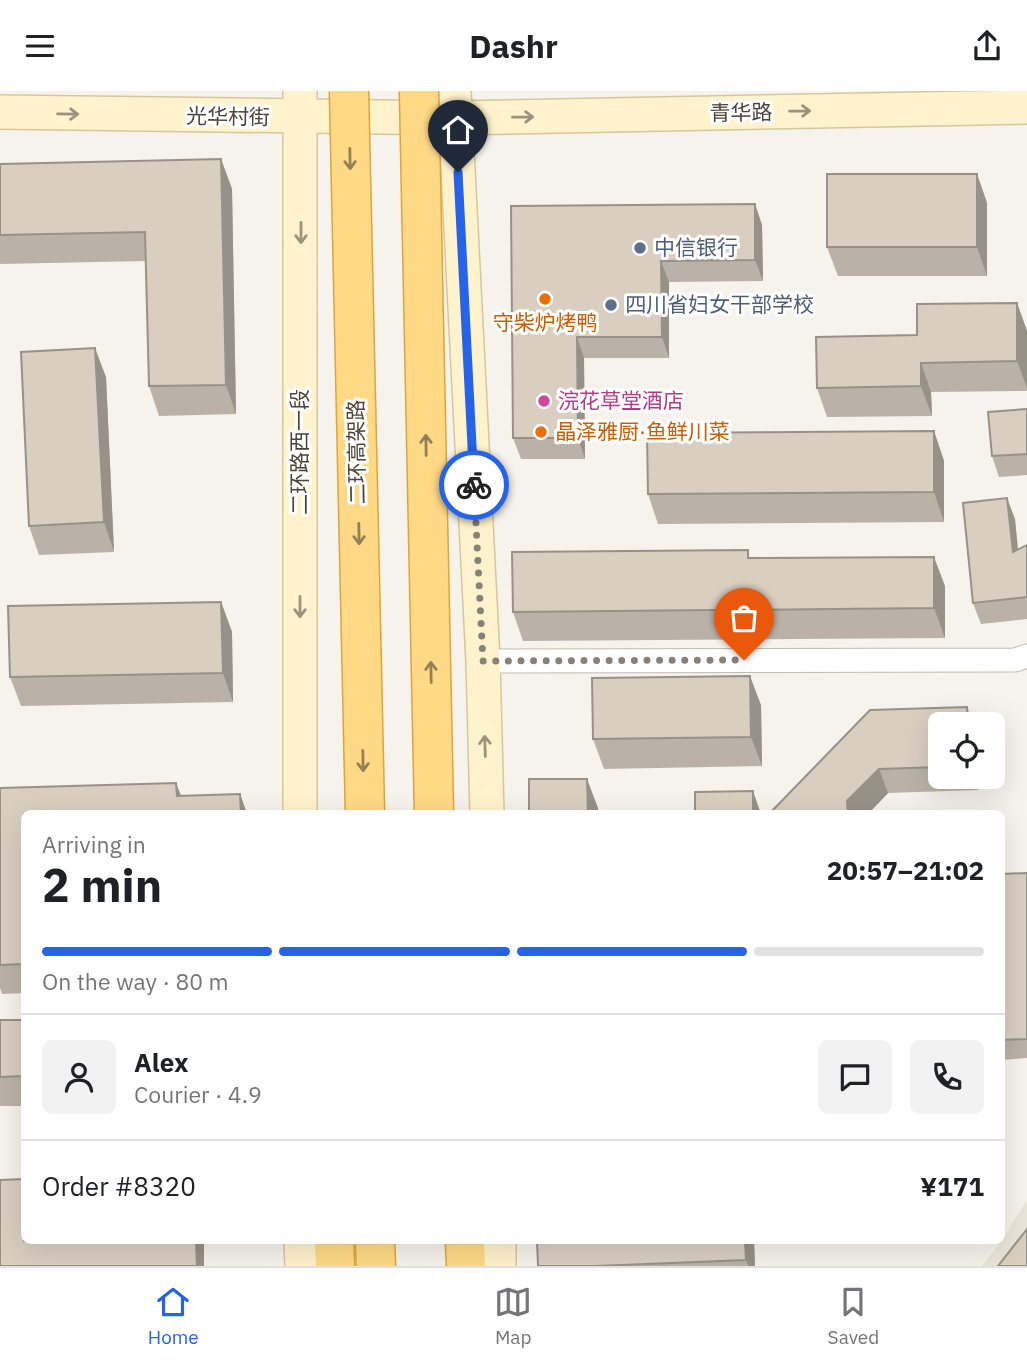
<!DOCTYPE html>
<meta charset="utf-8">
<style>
:root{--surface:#fff;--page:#f2f2f2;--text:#202124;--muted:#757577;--line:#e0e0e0;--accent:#2563eb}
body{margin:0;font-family:"IBM Plex Sans","Noto Sans SC",sans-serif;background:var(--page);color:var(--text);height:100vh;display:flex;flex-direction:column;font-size:26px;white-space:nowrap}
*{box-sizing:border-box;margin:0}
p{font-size:23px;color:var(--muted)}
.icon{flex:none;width:38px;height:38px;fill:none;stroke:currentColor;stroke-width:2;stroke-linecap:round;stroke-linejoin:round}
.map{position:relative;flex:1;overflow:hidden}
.sheet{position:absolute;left:21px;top:719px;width:984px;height:434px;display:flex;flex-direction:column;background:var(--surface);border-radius:10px;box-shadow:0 7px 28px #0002}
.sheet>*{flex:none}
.controls{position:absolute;left:928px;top:621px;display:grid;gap:14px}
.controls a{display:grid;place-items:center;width:77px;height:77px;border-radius:10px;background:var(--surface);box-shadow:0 7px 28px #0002;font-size:35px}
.pin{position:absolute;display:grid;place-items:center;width:60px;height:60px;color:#fff;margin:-72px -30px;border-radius:50% 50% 50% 0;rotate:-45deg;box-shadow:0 0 7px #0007}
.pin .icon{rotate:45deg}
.courier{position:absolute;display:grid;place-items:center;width:70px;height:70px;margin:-35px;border:5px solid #2563eb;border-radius:50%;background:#fff;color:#222;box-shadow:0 2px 9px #0007}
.head em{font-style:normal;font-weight:700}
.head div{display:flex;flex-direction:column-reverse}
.head{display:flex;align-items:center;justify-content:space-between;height:119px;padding:0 21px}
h1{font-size:46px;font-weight:700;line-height:52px}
.bar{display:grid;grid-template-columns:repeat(4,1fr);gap:10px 7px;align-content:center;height:84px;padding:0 21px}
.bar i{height:9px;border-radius:5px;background:var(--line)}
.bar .selected{background:var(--accent)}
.bar p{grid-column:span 4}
.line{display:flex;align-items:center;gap:18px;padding:0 21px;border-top:2px solid var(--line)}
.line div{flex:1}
.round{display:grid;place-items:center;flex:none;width:74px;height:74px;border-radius:10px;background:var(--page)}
header{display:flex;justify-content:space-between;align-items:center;height:91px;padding:0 21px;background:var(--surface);font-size:32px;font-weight:700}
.menu{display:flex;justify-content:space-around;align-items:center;height:98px;border-top:2px solid var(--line);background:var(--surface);font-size:19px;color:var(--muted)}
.menu a{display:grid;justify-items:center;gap:4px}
.menu .selected{color:var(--accent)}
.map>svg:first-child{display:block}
</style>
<header><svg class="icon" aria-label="menu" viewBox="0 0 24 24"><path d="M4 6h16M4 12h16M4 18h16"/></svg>Dashr<svg class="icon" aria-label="share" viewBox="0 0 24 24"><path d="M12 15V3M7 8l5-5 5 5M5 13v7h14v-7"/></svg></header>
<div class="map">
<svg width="1027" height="1175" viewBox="0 0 1027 1175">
<rect width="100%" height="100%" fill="#f6f3ec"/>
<!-- residential -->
<polygon fill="#eae5da" points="1027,1109 1027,1175 982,1175 1001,1150"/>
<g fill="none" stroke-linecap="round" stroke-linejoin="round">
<defs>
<polyline id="minor" points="483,570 1015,569 1027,565"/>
<g id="secondary">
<polyline points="454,0 483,570 487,723"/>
<polyline points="0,21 455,27 1027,16"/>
<polyline points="300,723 300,0"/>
<polyline points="301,1150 302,1175"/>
<polyline points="499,1150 499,1175"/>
</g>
<g id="trunk">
<polyline points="334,1150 335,1175"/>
<polyline points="375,1150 376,1175"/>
<polyline points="465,1150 466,1175"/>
</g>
</defs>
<!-- minor casing -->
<use href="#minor" stroke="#c2bbae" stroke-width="25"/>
<!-- secondary casing -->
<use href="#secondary" stroke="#d6c79b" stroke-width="36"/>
<!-- trunk casing -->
<use href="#trunk" stroke="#e0a43c" stroke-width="41"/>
<!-- minor -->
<use href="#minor" stroke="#fff" stroke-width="23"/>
<!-- secondary -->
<use href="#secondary" stroke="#fff3cd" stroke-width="33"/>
<!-- trunk -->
<use href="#trunk" stroke="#ffd985" stroke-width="38"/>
<defs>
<g id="trunk-bridge">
<polyline points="349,0 365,723"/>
<polyline points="419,0 434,723"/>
</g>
</defs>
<!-- trunk-bridge casing -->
<use href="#trunk-bridge" stroke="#e0a43c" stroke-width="41" stroke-linecap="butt"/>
<!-- trunk-bridge -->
<use href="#trunk-bridge" stroke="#ffd985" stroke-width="38"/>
</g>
<!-- wall -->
<g fill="#bab2a6">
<polygon points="221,68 232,98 236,323 159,325 149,295 146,170 0,173 0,73"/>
<polygon points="977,83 987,112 987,185 838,185 827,156"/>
<polygon points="755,113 762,134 763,190 669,191 669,267 584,267 585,368 521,368 513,347 511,115"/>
<polygon points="1017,212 1027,240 1027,300 931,301 932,325 827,326 817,297 917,244"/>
<polygon points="106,286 114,461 39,464 29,435"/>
<polygon points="1027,318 1027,384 999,386 992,365"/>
<polygon points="934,340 944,370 944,431 658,433 648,403"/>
<polygon points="1015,428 1018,458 1027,454 1027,528 981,533 973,512"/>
<polygon points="751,467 945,495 945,547 523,550 513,521"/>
<polygon points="221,511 232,541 233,611 21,615 10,586"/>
<polygon points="761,614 762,675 604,678 593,648"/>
<polygon points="940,634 940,686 977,686 978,699 888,702 868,723 769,723"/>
<polygon points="176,692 181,705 240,703 247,723 24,723 24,902 2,903 0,897 0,697"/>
<polygon points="1027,782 1027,967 1001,969 1001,783"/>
<rect x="0" y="929" width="24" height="86"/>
<polygon points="537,1150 754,1150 755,1175 538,1175"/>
</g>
<!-- shaded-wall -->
<g fill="#979187">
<polygon points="221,68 232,98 236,323 226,294"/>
<polygon points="977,83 987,112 987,185 977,156"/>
<polygon points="755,113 762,134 763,190 755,169"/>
<polygon points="661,170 669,191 669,267 662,246"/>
<polygon points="1017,212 1027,240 1027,297 1017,270"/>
<polygon points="577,246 584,267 585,368 578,347"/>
<polygon points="95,257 106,286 114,461 104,431"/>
<polygon points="921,272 931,301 932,325 921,295"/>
<polygon points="934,340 944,370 944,431 934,401"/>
<polygon points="1007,407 1015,428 1020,482 1013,461"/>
<polygon points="934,466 945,495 945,547 934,517"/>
<polygon points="221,511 232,541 233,611 223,582"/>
<polygon points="750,585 761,614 762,675 751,646"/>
<polygon points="967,616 973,634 968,634"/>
<polygon points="879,678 888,702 868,723 848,723 847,710"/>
<polygon points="973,686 977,686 978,699"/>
<polygon points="587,688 598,717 598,723 588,723"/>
<polygon points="176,692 187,721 177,705"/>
<polygon points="753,700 761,723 753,723"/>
<polygon points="240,703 247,723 241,723"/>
<polygon points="196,1150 204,1150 204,1175 197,1175"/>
<polygon points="745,1150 754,1150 755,1175 748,1175 746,1169"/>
</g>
<!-- building -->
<g fill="#d8cfc1" stroke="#979187" stroke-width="2">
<polygon points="221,68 226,294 149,295 145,141 0,144 0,73"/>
<rect x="827" y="83" width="150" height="73"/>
<polygon points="755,113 755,169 661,170 662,246 577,246 578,347 513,347 511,115"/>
<polygon points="1017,212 1017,270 921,272 921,295 817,297 816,246 917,244 917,213"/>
<polygon points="95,257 104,431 29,435 21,261"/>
<polygon points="1027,318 1027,363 992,365 988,321"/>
<polygon points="934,340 934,401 648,403 647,342"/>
<polygon points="1007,407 1013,461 1027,454 1027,506 973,512 963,412"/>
<polygon points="748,459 748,467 934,466 934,517 513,521 512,461"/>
<polygon points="221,511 223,582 10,586 8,515"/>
<polygon points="750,585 751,646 593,648 592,587"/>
<polygon points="967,616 968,634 940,634 940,676 879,678 847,710 848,723 769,723 870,619"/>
<polygon points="529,688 587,688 588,723 529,723"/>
<polygon points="176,692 177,705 240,703 241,723 24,723 24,873 0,874 0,697"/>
<polygon points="753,700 753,723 695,723 695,701"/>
<polygon points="1027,782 1027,948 1001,949 1001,783"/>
<polygon points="0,929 24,929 24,985 0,986"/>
<polygon points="24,1088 24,1150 196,1150 197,1175 0,1175 0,1089"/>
<polygon points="1027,1138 1027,1175 998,1175"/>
<polygon points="537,1150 745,1150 746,1169 596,1175 538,1175"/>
</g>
<!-- one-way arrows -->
<defs><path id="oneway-shaft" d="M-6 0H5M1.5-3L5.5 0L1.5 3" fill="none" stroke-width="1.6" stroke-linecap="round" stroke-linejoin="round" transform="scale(1.75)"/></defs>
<g stroke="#9c937c">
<use href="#oneway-shaft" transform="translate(800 20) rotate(-1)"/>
<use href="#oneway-shaft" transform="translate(68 23) rotate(1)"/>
<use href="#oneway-shaft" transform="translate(523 26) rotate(-1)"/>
<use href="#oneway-shaft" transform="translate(301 142) rotate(90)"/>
<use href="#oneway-shaft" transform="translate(300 516) rotate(90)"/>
<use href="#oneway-shaft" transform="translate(485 655) rotate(-92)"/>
</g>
<g stroke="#938057">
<use href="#oneway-shaft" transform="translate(350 68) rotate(89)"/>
<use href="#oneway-shaft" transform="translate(426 354) rotate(-91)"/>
<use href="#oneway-shaft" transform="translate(359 443) rotate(89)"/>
<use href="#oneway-shaft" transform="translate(431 581) rotate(-91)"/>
<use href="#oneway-shaft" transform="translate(363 670) rotate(89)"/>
</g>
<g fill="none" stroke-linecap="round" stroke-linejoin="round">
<!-- done -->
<polyline stroke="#878178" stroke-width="7" stroke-dasharray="0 12.6" points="474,394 483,570 744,569"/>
<!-- route -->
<polyline stroke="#2563eb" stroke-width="9" points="458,81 474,394"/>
</g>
<!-- markers -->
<g fill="#5c6f8a" stroke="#fff" stroke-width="2.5">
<circle cx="640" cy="157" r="7"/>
<circle cx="611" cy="214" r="7"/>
</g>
<g fill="#e8710a" stroke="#fff" stroke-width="2.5">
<circle cx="545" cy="208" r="7"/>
<circle cx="541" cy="341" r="7"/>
</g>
<circle fill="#d1479c" stroke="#fff" stroke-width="2.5" cx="544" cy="310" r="7"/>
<g text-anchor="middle" stroke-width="6" stroke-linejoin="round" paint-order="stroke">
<!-- street labels -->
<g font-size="21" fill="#4b4439" stroke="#fff">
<text transform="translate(741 22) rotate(-1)" y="7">青华路</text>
<text transform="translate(228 26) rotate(1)" y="7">光华村街</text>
<text transform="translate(300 361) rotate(-90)" y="7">二环路西一段</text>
<text transform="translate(357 361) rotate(-91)" y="7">二环高架路</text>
</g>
<!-- service labels -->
<g font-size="21" fill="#4e5e75" stroke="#fff" text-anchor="start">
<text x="654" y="164">中信银行</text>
<text x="625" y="221">四川省妇女干部学校</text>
</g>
<!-- food labels -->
<g font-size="21" fill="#c56008" stroke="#fff">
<text x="545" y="239">守柴炉烤鸭</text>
<text x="555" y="348" text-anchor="start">晶泽雅厨·鱼鲜川菜</text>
</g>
<!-- hotel labels -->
<g font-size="21" fill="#b23c85" stroke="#fff" text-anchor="start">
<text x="558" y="317">浣花草堂酒店</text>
</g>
</g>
</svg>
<div class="controls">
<a><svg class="icon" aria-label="locate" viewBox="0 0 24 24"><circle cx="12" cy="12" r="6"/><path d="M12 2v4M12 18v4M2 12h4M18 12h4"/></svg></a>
</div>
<div class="pin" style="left:744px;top:569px;background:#ea580c"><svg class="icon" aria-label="bag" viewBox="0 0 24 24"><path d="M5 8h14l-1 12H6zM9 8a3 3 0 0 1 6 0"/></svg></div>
<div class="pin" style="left:458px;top:81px;background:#1f2937"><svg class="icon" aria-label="home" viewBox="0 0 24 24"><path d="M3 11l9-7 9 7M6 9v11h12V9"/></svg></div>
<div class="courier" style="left:474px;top:394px"><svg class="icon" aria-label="bike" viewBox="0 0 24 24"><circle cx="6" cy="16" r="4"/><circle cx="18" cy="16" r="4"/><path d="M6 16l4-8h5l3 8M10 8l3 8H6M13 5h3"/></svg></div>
<section class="sheet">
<div class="head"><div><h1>2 min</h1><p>Arriving in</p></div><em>20:57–21:02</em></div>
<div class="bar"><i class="selected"></i><i class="selected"></i><i class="selected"></i><i></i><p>On the way · 80 m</p></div>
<div class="line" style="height:126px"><a class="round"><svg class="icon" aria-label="person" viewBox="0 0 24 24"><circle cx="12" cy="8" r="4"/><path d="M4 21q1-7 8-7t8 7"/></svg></a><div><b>Alex</b><p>Courier · 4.9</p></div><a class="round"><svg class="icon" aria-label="chat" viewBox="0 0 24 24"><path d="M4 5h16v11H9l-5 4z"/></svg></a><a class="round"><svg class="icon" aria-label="phone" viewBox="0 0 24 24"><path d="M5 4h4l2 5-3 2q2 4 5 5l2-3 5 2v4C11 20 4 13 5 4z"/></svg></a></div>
<div class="line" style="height:91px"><div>Order #8320</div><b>¥171</b></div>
</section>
</div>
<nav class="menu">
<a class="selected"><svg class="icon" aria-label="home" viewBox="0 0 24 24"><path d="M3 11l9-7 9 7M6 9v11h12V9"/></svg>Home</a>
<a><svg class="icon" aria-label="map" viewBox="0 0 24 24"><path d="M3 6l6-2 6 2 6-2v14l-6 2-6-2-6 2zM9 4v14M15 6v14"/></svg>Map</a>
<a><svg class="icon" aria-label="saved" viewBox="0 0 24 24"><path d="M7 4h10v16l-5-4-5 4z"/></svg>Saved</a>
</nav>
